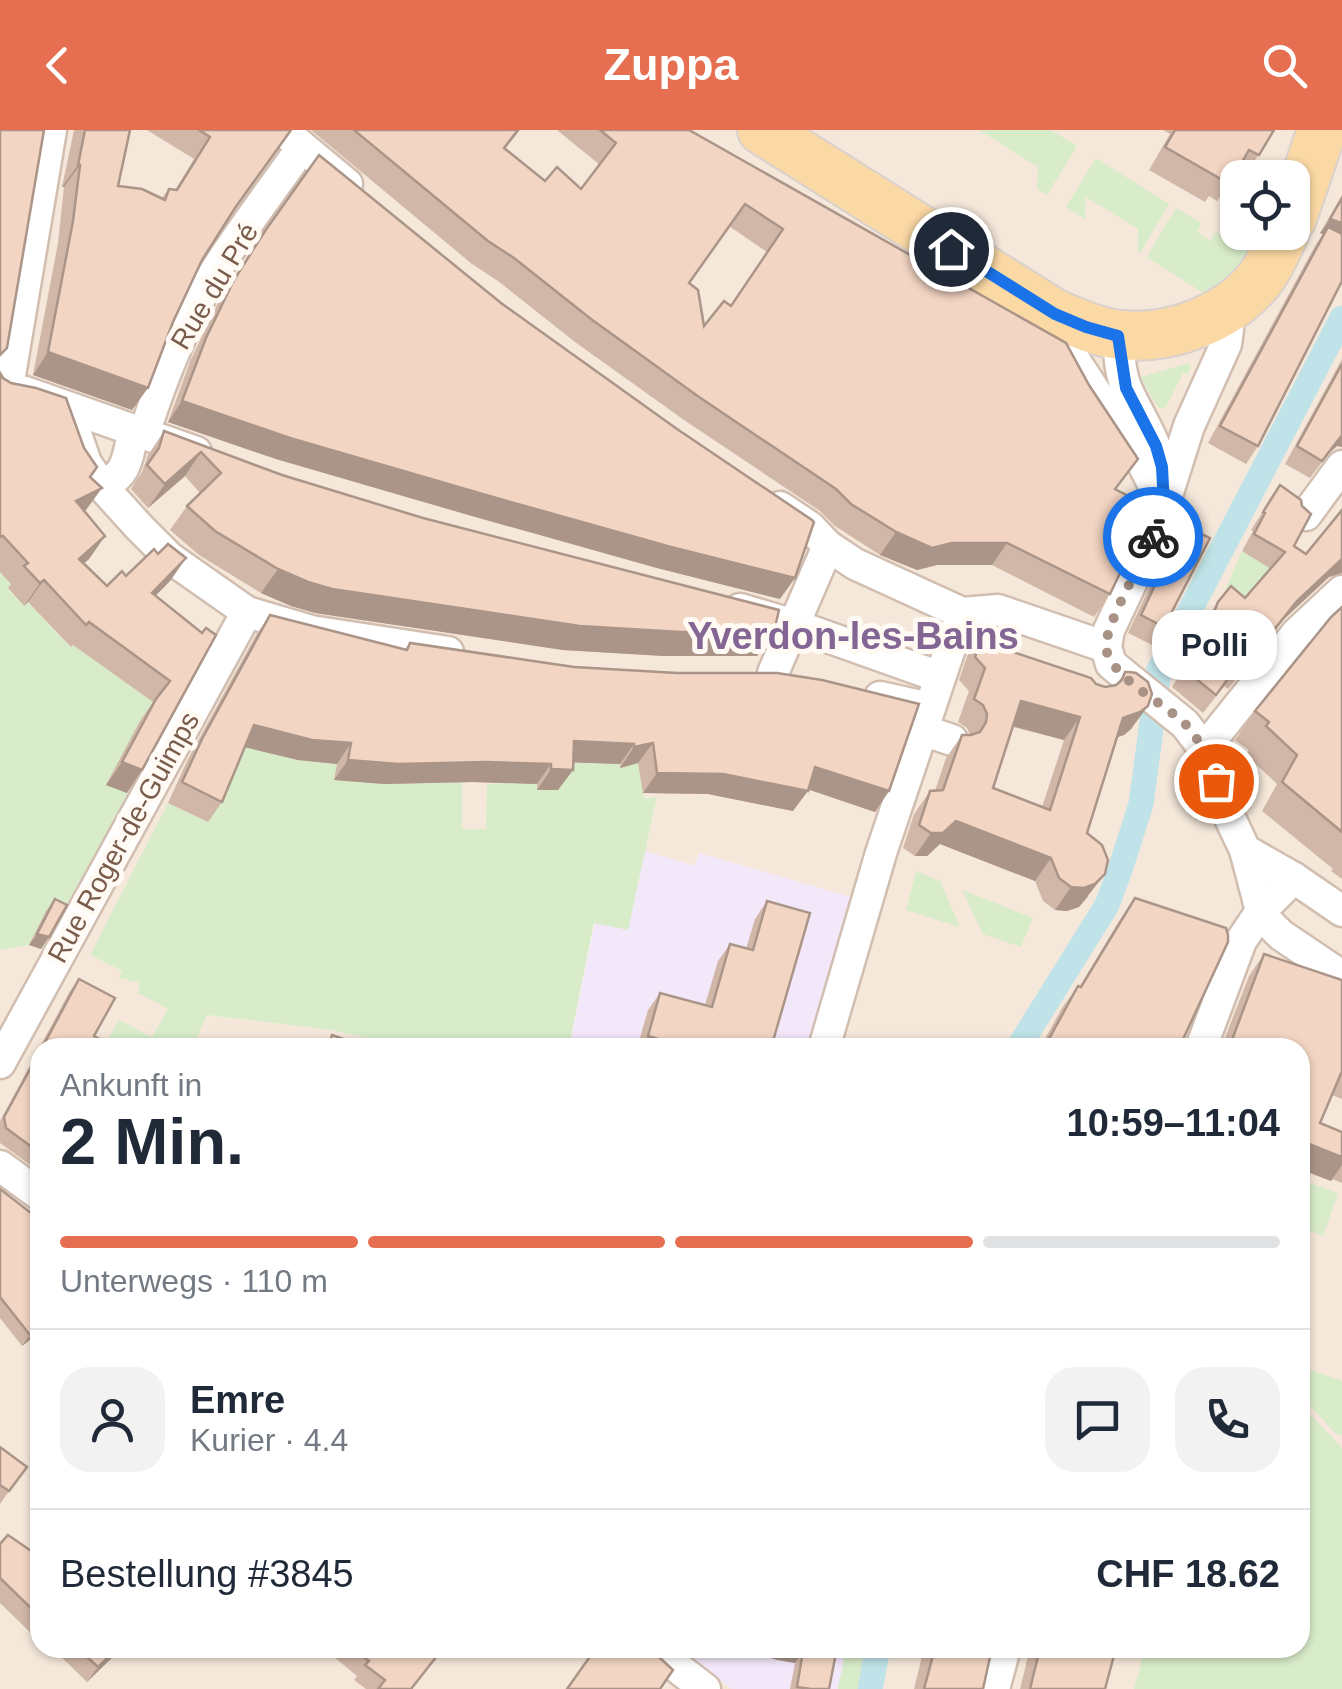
<!DOCTYPE html>
<html lang="de">
<meta charset="utf-8">
<style>
:root{--surface:#fff;--page:#f2f2f3;--text:#1f2937;--muted:#747a83;--line:#e0e1e3;--accent:#e76f51}
body{margin:0;font-family:Helvetica,sans-serif;background:var(--page);color:var(--text);height:100vh;display:flex;flex-direction:column;font-size:38px;white-space:nowrap}
*{box-sizing:border-box;margin:0}
p{font-size:32px;color:var(--muted)}
.icon{flex:none;width:55px;height:55px;fill:none;stroke:currentColor;stroke-width:2;stroke-linecap:round;stroke-linejoin:round}
.map{position:relative;flex:1;overflow:hidden}
.details{position:absolute;left:30px;top:908px;width:1280px;height:620px;display:flex;flex-direction:column;background:var(--surface);border-radius:30px;box-shadow:0 2px 8px #0004}
.details>*{flex:none}
.fabs{position:absolute;left:1220px;top:30px;display:grid;gap:20px}
.fabs a{display:grid;place-items:center;width:90px;height:90px;border-radius:20px;background:var(--surface);box-shadow:0 2px 8px #0004;font-size:50px}
.pin{position:absolute;display:grid;place-items:center;width:85px;height:85px;color:#fff;margin:-42px;border:5px solid #fff;border-radius:50%;box-shadow:0 2px 10px #0007}
.courier{position:absolute;display:grid;place-items:center;width:100px;height:100px;margin:-50px;border:8px solid #1a73e8;border-radius:50%;background:#fff;color:#222;box-shadow:0 2px 12px #0007}
.bubble{position:absolute;height:70px;border-radius:30px;background:var(--surface);box-shadow:0 2px 8px #0004;font-size:32px;font-weight:700;line-height:70px;text-align:center}
.overview em{font-style:normal;font-weight:700}
.overview div{display:flex;flex-direction:column-reverse}
.overview{display:flex;align-items:center;justify-content:space-between;height:170px;padding:0 30px}
h1{font-size:65px;font-weight:700;line-height:75px}
.bar{display:grid;grid-template-columns:repeat(4,1fr);gap:15px 10px;align-content:center;height:120px;padding:0 30px}
.bar i{height:12px;border-radius:8px;background:var(--line)}
.bar .on{background:var(--accent)}
.bar p{grid-column:span 4}
.line{display:flex;align-items:center;gap:25px;padding:0 30px;border-top:2px solid var(--line)}
.line div{flex:1}
.round{display:grid;place-items:center;flex:none;width:105px;height:105px;border-radius:30px;background:var(--page)}
header{display:flex;justify-content:space-between;align-items:center;height:130px;padding:0 30px;background:var(--accent);color:#fff;font-size:45px;font-weight:700}
.map>svg:first-child{display:block}
</style>
<header><svg class="icon" aria-label="back" viewBox="0 0 24 24"><path d="M15 5l-7 7 7 7"/></svg>Zuppa<svg class="icon" aria-label="search" viewBox="0 0 24 24"><circle cx="10" cy="10" r="6"/><path d="M15 15l6 6"/></svg></header>
<div class="map">
<svg width="1342" height="1559" viewBox="0 0 1342 1559">
<rect width="100%" height="100%" fill="#fdf6ec"/>
<!-- residential -->
<path fill="#f5e8da" fill-rule="evenodd" d="M0,0H1342V1559H0V820L29,815L51,822L131,665L106,655L140,591L28,473L24,476L8,458L11,455L0,442ZM1238,48H1292V102H1238ZM334,650L384,654L461,652V699H486L513,654L536,652L537,660L657,668L628,799L569,917L1300,918V1518H40V918L409,917L332,900L207,885L91,825L169,673L208,692Z"/>
<!-- education -->
<g fill="#f3e8fa">
<polygon points="645,721 695,736 699,723 851,767 807,917 569,918 595,792 628,799"/>
<polygon points="680,1518 846,1518 838,1559 732,1559 686,1525"/>
</g>
<!-- green -->
<g fill="#d8ecc9">
<polygon points="979,0 1051,0 1077,16 1047,65 1037,59 1038,37"/>
<polygon points="1096,28 1169,74 1140,123 1138,122 1138,99 1086,67 1085,89 1066,77"/>
<polygon points="1176,78 1202,93 1197,102 1210,111 1216,102 1249,123 1235,147 1208,166 1147,127"/>
<polygon points="1188,233 1191,237 1188,244 1183,243 1166,277 1162,279 1158,277 1141,249 1142,247"/>
<polygon points="1242,421 1275,438 1232,486 1219,474"/>
<polygon points="0,442 12,455 8,459 23,475 28,472 70,517 73,515 155,573 107,654 132,665 52,822 29,815 0,820"/>
<polygon points="240,615 298,630 337,634 335,650 384,654 462,652 462,699 486,699 487,654 537,652 560,632 639,633 644,668 657,667 628,800 594,793 569,917 409,917 332,900 207,885 193,917 103,917 119,890 152,907 168,879 138,863 140,853 119,848 122,841 90,825 168,673 208,692"/>
<polygon points="916,741 940,751 960,797 906,780"/>
<polygon points="962,760 1033,788 1021,817 983,804"/>
<polygon points="1301,1050 1338,1063 1323,1106 1300,1097"/>
<polygon points="1300,1236 1342,1251 1342,1306 1334,1302 1300,1264"/>
<polygon points="1300,1274 1342,1318 1342,1559 1134,1559 1145,1518 1300,1518"/>
<polygon points="846,1518 873,1518 865,1559 838,1559"/>
</g>
<g fill="none" stroke-linecap="round" stroke-linejoin="round">
<!-- canal -->
<g stroke="#bfe3e8" stroke-width="25">
<polyline points="1018,918 1107,775 1120,740 1141,674 1159,540 1342,188"/>
<polyline points="870,1559 878,1518"/>
</g>
<defs>
<g id="street">
<polyline points="282,0 347,54"/>
<polyline points="1224,179 1228,200 1226,214 1189,296 1156,400 1109,500 1106,517 1111,534 1185,594 1204,619 1228,684 1245,720 1261,781 1267,791 1281,805 1342,846"/>
<path d="M1118,205C1119,224 1120,245 1128,262C1142,292 1162,319 1163,353"/>
<polyline points="1062,211 1144,336 1164,376"/>
<polyline points="0,257 25,262 196,322"/>
<polyline points="10,258 10,245 51,0"/>
<path d="M144,304C162,248 183,194 214,143C241,100 273,59 302,17"/>
<polyline points="77,307 86,333 101,355 139,397 170,428 247,482 311,501 448,522"/>
<path d="M101,355C129,346 127,326 134,300"/>
<polyline points="780,377 810,397 828,416 855,434 962,483 998,480 1106,517"/>
<polyline points="1306,385 1342,336"/>
<polyline points="740,479 794,495 940,547"/>
<polyline points="773,543 828,416"/>
<polyline points="880,567 930,578"/>
<polyline points="922,600 952,610"/>
<polyline points="1204,619 1297,503 1342,461"/>
<polyline points="1245,720 1294,748 1342,781"/>
<polyline points="824,918 881,723 962,483"/>
<polyline points="1201,918 1241,811 1261,781 1294,748"/>
<polyline points="0,933 247,482"/>
<polyline points="0,1036 40,1065"/>
<polyline points="660,1518 670,1532 705,1559"/>
<polyline points="994,1559 1005,1518"/>
</g>
<g id="primary">
<path d="M762,0L1055,184C1076,192 1098,203 1121,205C1170,210 1227,189 1259,150C1270,136 1277,118 1285,102"/>
<polyline points="1292,88 1322,0"/>
</g>
</defs>
<!-- street casing -->
<use href="#street" stroke="#d1beb0" stroke-width="35"/>
<!-- primary casing -->
<use href="#primary" stroke="#dad1cd" stroke-width="52"/>
<!-- street -->
<use href="#street" stroke="#fff" stroke-width="30"/>
<!-- primary -->
<use href="#primary" stroke="#fbd9a5" stroke-width="48"/>
</g>
<!-- wall -->
<g fill="#d1b7a8" fill-rule="evenodd">
<polygon points="74,0 130,0 118,56 162,68 169,59 175,60 194,29 147,0 291,0 233,82 202,130 132,280 33,245 58,113 64,57 62,57"/>
<path d="M311,0H520L505,19L545,51L581,59L600,35L557,0H689L1116,360L1110,464L1094,487L992,435H937L917,440L880,425L835,396L820,381L684,290L575,212L498,151L472,134ZM729,96L767,122L731,176L704,196L689,153Z"/>
<polygon points="1163,0 1274,0 1244,48 1235,44 1217,71 1209,66 1205,72 1149,40 1170,4"/>
<polygon points="319,25 780,469 657,438 472,386 276,329 168,292 191,229 219,171 251,122"/>
<polygon points="1342,65 1342,151 1258,316 1246,334 1208,313 1316,114 1323,104 1320,103"/>
<polygon points="1342,229 1342,317 1337,316 1328,324 1310,348 1285,334"/>
<polygon points="0,243 90,347 102,358 84,381 105,406 89,429 84,433 107,456 126,446 158,424 186,428 170,451 155,466 202,503 142,640 127,663 106,655 140,591 153,572 73,515 71,517 28,472 24,476 8,458 11,454 0,442"/>
<polygon points="164,301 282,345 774,502 757,526 664,526 563,520 315,483 291,476 261,463 199,425 170,400 187,376 200,363 185,346 148,378 131,359 142,342 148,325"/>
<polygon points="1280,355 1294,416 1306,424 1342,380 1342,443 1329,447 1284,489 1228,559 1224,556 1203,583 1172,557 1200,512 1197,510 1206,489 1218,472 1245,468 1271,439 1242,421 1253,401 1251,400"/>
<polygon points="1183,395 1164,497 1152,515 1128,503 1171,412"/>
<polygon points="1342,477 1342,749 1331,741 1333,739 1262,681 1277,654 1246,625 1249,620 1235,610 1255,581"/>
<polygon points="270,485 405,519 410,513 889,661 875,682 808,659 793,681 708,664 643,663 638,633 620,638 620,634 573,632 573,640 558,660 537,660 537,654 472,652 384,654 334,650 337,634 298,630 245,617 222,672 208,692 168,673 188,629 256,505"/>
<path d="M985,498L1013,522L1105,557L1116,555L1125,542L1131,599L1124,605L1116,607L1087,703L1088,767L1079,777L1067,781L1055,780L1043,771L1035,751L940,714L927,726H915L903,718L914,684L930,661H935L946,628L962,605H970L967,598L958,592L969,561L959,550L969,521ZM1013,597L1064,610L1042,677L993,658Z"/>
<polygon points="1135,768 1179,918 1040,918 1062,878 1078,856 1080,856 1119,791"/>
<polygon points="55,769 49,807 41,819 29,815 46,781"/>
<polygon points="767,771 771,918 637,918 648,880 660,863 705,875 718,831 730,814 746,819 755,789"/>
<polygon points="1264,824 1342,850 1342,969 1332,965 1320,993 1342,1002 1342,1053 1332,1049 1331,1051 1300,1039 1300,918 1221,918 1249,846"/>
<polygon points="79,849 94,906 107,918 40,918 40,1042 0,1013 0,991 70,861"/>
<polygon points="0,1059 40,1090 40,1202 22,1216 0,1188"/>
<polygon points="0,1317 14,1354 0,1374"/>
<polygon points="0,1414 37,1425 40,1420 40,1506 34,1500 31,1503 0,1473"/>
<polygon points="52,1518 122,1518 87,1552"/>
<polygon points="331,1518 436,1518 440,1522 412,1559 366,1559 354,1550 357,1546 328,1522"/>
<polygon points="734,1518 837,1518 829,1559 790,1559 795,1533 778,1530"/>
<polygon points="924,1518 994,1518 992,1521 983,1559 914,1559"/>
<polygon points="1030,1518 1116,1518 1105,1559 1020,1559"/>
</g>
<!-- shaded-wall -->
<g fill="#aa9588">
<polygon points="78,35 80,35 64,57 62,57"/>
<polygon points="1330,89 1342,93 1342,110 1328,97 1323,104 1320,103"/>
<polygon points="48,222 148,258 132,280 33,245"/>
<polygon points="182,271 795,448 780,469 657,438 472,386 276,329 168,292"/>
<polygon points="1342,305 1342,317 1337,316 1328,324 1310,348"/>
<polygon points="201,322 185,346 148,378 165,354"/>
<polygon points="102,358 86,380 60,393 76,371"/>
<polygon points="896,402 952,413 1007,413 992,435 937,435 917,440 880,425"/>
<polygon points="105,406 89,429 63,451 79,429"/>
<polygon points="186,428 170,451 136,486 152,463"/>
<polygon points="1342,429 1342,443 1329,447 1284,489 1228,559 1297,471"/>
<polygon points="278,439 774,502 757,526 664,526 563,520 315,483 291,476 261,463"/>
<polygon points="44,450 28,472 24,476 40,453"/>
<polygon points="1021,571 1080,587 1064,610 1005,594"/>
<polygon points="1148,576 1131,599 1124,605 1106,611 1123,588"/>
<polygon points="254,595 351,613 337,634 298,630 240,616"/>
<polygon points="574,611 634,614 620,634 560,632"/>
<polygon points="653,613 638,633 620,638 634,617"/>
<polygon points="348,630 487,632 551,634 537,654 472,652 384,654 334,650"/>
<polygon points="122,632 142,640 127,663 106,655"/>
<polygon points="815,637 889,661 875,682 801,657"/>
<polygon points="551,639 573,640 558,660 537,660"/>
<polygon points="657,643 723,644 808,661 793,681 708,664 643,663"/>
<polygon points="956,691 1051,728 1035,751 940,714 927,726 915,726 931,703"/>
<polygon points="1105,744 1079,777 1067,781 1055,780 1071,757"/>
<polygon points="37,804 49,807 41,819 29,815"/>
<polygon points="648,906 689,918 640,918"/>
<polygon points="1307,1013 1342,1027 1342,1035 1331,1051 1300,1039 1300,1028"/>
<polygon points="40,1197 40,1202 22,1216 30,1205"/>
<polygon points="118,1518 122,1518 87,1552 98,1537"/>
<polygon points="734,1518 784,1518 803,1521 795,1533 778,1530"/>
</g>
<!-- building -->
<g fill="#f3d5c3" stroke="#aa9588" stroke-width="2.5" fill-rule="evenodd">
<polygon points="0,0 44,0 7,218 0,225"/>
<polygon points="85,0 130,0 118,56 142,59 165,70 169,59 177,60 210,7 199,0 291,0 235,78 202,130 173,192 148,258 48,222 73,91 80,35 78,35"/>
<path d="M354,0H518L504,18L545,51L557,37L581,59L616,13L600,0H689L1066,213L1089,255L1138,329L1115,359L1151,378L1110,464L1007,413H952L932,418L896,402L851,374L836,359L699,267L591,189L514,128L488,111ZM745,74L783,99L731,176L724,171L704,196L698,160L689,153Z"/>
<polygon points="1175,0 1274,0 1259,25 1249,20 1233,48 1224,43 1221,49 1165,17"/>
<polygon points="319,25 501,173 677,299 812,390 814,392 795,448 671,417 486,365 290,308 182,271 206,208 234,150 265,101"/>
<polygon points="1342,68 1342,93 1330,89"/>
<polygon points="1328,97 1342,104 1342,151 1258,316 1220,296"/>
<polygon points="1342,234 1342,305 1322,331 1297,316"/>
<polygon points="0,243 3,248 11,253 36,258 66,268 84,318 97,337 90,347 102,358 76,371 105,406 79,429 107,456 122,441 126,446 154,419 158,424 168,414 186,428 152,463 202,503 206,498 216,505 142,640 122,632 156,569 170,551 89,492 86,495 44,450 40,453 24,436 28,433 3,406 0,407"/>
<polygon points="164,301 282,345 423,388 779,480 774,502 680,502 580,496 332,459 308,452 278,439 215,401 187,376 221,343 201,322 165,354 147,335 159,318"/>
<polygon points="1280,355 1301,370 1302,376 1311,384 1294,416 1306,424 1342,380 1342,429 1297,471 1240,542 1236,538 1216,565 1184,539 1213,494 1210,492 1218,472 1231,456 1245,468 1285,422 1254,404 1265,383 1263,382"/>
<polygon points="1183,395 1210,408 1164,497 1141,485"/>
<polygon points="1342,477 1342,702 1282,652 1297,625 1266,596 1269,592 1255,581 1331,487"/>
<polygon points="270,485 407,520 410,513 574,537 677,543 777,543 822,550 919,574 889,661 815,637 808,661 723,644 657,643 653,613 634,617 634,614 574,611 573,640 551,639 551,634 487,632 398,634 348,630 351,613 312,610 254,595 222,672 182,652 202,609"/>
<path d="M993,496L1005,501L1011,510L1013,522L1091,548L1096,554L1105,557L1116,555L1122,550L1125,542H1129L1136,543L1148,552L1152,564L1148,576L1140,582L1123,588L1087,703L1102,715L1108,730L1105,744L1095,754L1084,758L1071,757L1059,748L1051,728L956,691L943,703H931L919,695L930,661L943,660L962,605H971L980,602L986,592L987,584L983,575L974,569L985,538L975,527L985,498ZM1021,571L1080,587L1050,680L993,658Z"/>
<polygon points="1135,768 1226,798 1228,805 1228,812 1179,918 1044,918 1078,856 1081,857"/>
<polygon points="55,769 67,775 49,807 37,804"/>
<polygon points="767,771 810,783 771,918 689,918 648,906 660,863 712,877 730,814 753,820"/>
<polygon points="1264,824 1342,850 1342,941 1320,993 1342,1002 1342,1027 1307,1013 1302,1025 1300,1024 1300,918 1229,918"/>
<polygon points="79,849 115,868 94,906 109,914 107,918 42,918"/>
<polygon points="332,905 369,918 328,918"/>
<polygon points="221,912 234,918 219,918"/>
<polygon points="40,921 40,1023 6,998 4,987"/>
<polygon points="0,1059 40,1090 40,1143 36,1145 40,1150 40,1197 30,1205 0,1167"/>
<polygon points="0,1317 27,1337 9,1361 0,1355"/>
<polygon points="8,1405 37,1425 40,1420 40,1487 0,1448 0,1414"/>
<polygon points="77,1518 118,1518 98,1537"/>
<polygon points="352,1518 436,1518 440,1522 411,1559 378,1559 385,1550 365,1535 369,1531"/>
<polygon points="596,1518 645,1518 660,1528 673,1540 660,1559 567,1559"/>
<polygon points="784,1518 837,1518 829,1559 811,1559 797,1557 803,1521"/>
<polygon points="935,1518 992,1518 983,1559 924,1559"/>
<polygon points="1040,1518 1116,1518 1105,1559 1030,1559"/>
</g>
<g fill="none" stroke-linecap="round" stroke-linejoin="round">
<!-- done -->
<path stroke="#a89285" stroke-width="10" stroke-dasharray="0 18" d="M1153,407C1142,431 1107,492 1106,515C1105,545 1167,574 1187,596C1202,613 1208,630 1216,651"/>
<!-- route -->
<polyline stroke="#1a73e8" stroke-width="12" points="951,119 1055,184 1086,197 1118,206 1126,258 1156,316 1162,337 1164,376 1153,407"/>
</g>
<g text-anchor="middle" stroke-width="10" stroke-linejoin="round" paint-order="stroke">
<!-- street labels -->
<g font-size="28" fill="#7a5c4d" stroke="#fffaf3">
<text transform="translate(214 156) rotate(-59)" y="10">Rue du Pré</text>
<text transform="translate(123 707) rotate(-61)" y="10">Rue Roger-de-Guimps</text>
</g>
<!-- district labels -->
<g font-size="38" font-weight="bold" fill="#846695" stroke="#fffaf3">
<text x="853" y="519">Yverdon-les-Bains</text>
</g>
</g>
</svg>
<div class="fabs">
<a><svg class="icon" aria-label="locate" viewBox="0 0 24 24"><circle cx="12" cy="12" r="6"/><path d="M12 2v4M12 18v4M2 12h4M18 12h4"/></svg></a>
</div>
<div class="pin" style="left:1216px;top:651px;background:#ea580c"><svg class="icon" aria-label="bag" viewBox="0 0 24 24"><path d="M5 8h14l-1 12H6zM9 8a3 3 0 0 1 6 0"/></svg></div>
<div class="pin" style="left:951px;top:119px;background:#1f2937"><svg class="icon" aria-label="home" viewBox="0 0 24 24"><path d="M3 11l9-7 9 7M6 9v11h12V9"/></svg></div>
<div class="courier" style="left:1153px;top:407px"><svg class="icon" aria-label="bike" viewBox="0 0 24 24"><circle cx="6" cy="16" r="4"/><circle cx="18" cy="16" r="4"/><path d="M6 16l4-8h5l3 8M10 8l3 8H6M13 5h3"/></svg></div>
<div class="bubble" style="left:1152px;top:480px;width:125px">Polli</div>
<section class="details">
<div class="overview"><div><h1>2 Min.</h1><p>Ankunft in</p></div><em>10:59–11:04</em></div>
<div class="bar"><i class="on"></i><i class="on"></i><i class="on"></i><i></i><p>Unterwegs · 110 m</p></div>
<div class="line" style="height:180px"><a class="round"><svg class="icon" aria-label="person" viewBox="0 0 24 24"><circle cx="12" cy="8" r="4"/><path d="M4 21q1-7 8-7t8 7"/></svg></a><div><b>Emre</b><p>Kurier · 4.4</p></div><a class="round"><svg class="icon" aria-label="chat" viewBox="0 0 24 24"><path d="M4 5h16v11H9l-5 4z"/></svg></a><a class="round"><svg class="icon" aria-label="phone" viewBox="0 0 24 24"><path d="M5 4h4l2 5-3 2q2 4 5 5l2-3 5 2v4C11 20 4 13 5 4z"/></svg></a></div>
<div class="line" style="height:130px"><div>Bestellung #3845</div><b>CHF 18.62</b></div>
</section>
</div>
